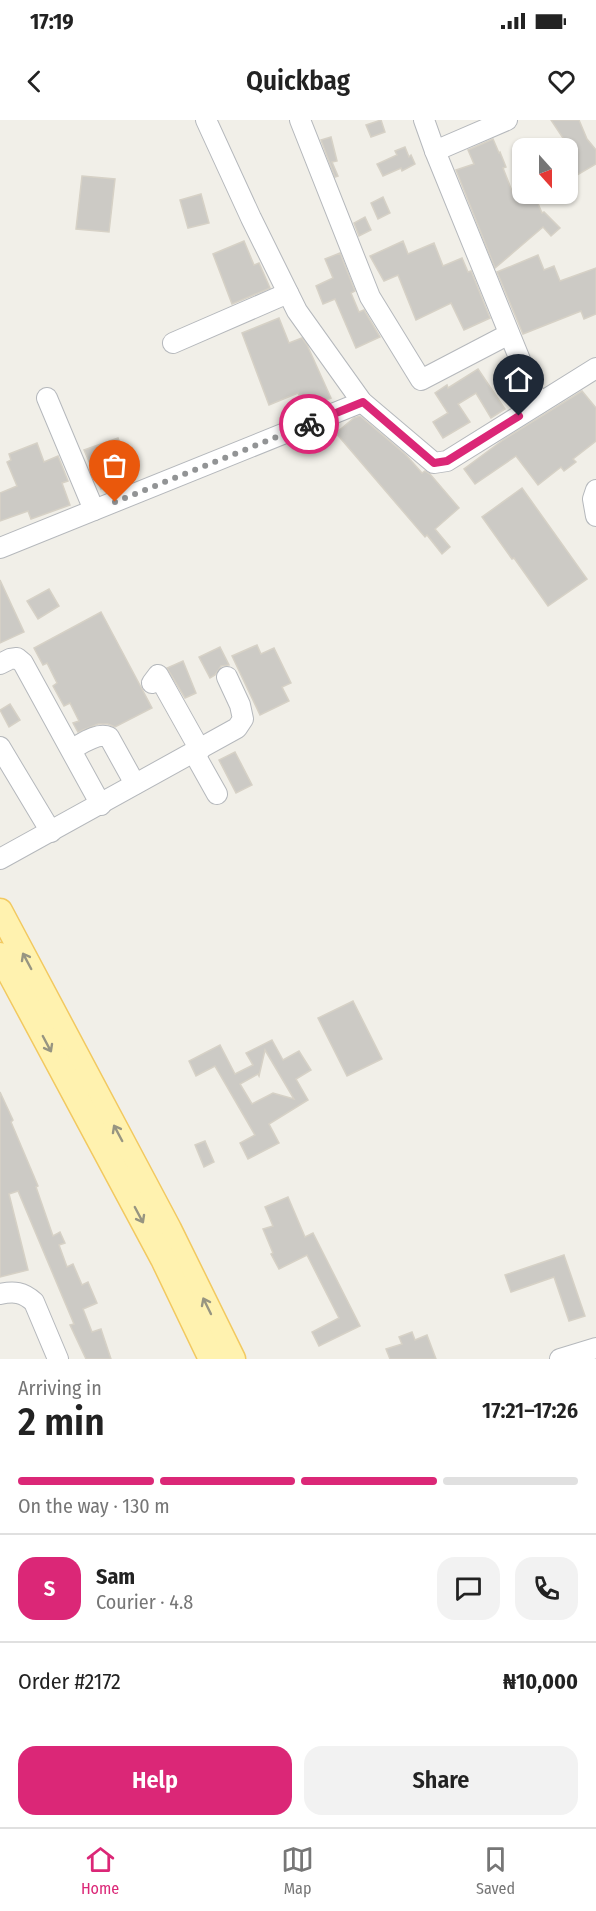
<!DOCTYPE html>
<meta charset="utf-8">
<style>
:root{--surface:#fff;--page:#f2f2f2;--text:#222;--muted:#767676;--line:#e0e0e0;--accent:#db2777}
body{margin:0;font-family:"Fira Sans Condensed",sans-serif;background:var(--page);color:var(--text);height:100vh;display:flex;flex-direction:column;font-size:22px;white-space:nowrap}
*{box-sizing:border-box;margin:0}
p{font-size:20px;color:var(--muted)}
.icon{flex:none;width:33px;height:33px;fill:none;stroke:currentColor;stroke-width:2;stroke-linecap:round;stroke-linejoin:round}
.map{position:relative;height:1239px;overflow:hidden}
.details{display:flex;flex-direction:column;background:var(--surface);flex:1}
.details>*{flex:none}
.needle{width:39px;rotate:159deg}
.buttons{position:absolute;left:512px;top:18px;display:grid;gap:12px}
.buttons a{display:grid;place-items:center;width:66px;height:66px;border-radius:12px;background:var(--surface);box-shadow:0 2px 4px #0004;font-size:30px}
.pin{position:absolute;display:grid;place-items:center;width:51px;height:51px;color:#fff;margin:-62px -26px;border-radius:50% 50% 50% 0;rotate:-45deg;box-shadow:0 0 6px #0007}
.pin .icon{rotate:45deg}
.courier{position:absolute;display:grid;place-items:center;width:60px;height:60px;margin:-30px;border:4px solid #db2777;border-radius:50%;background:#fff;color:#222;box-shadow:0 2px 8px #0007}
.summary em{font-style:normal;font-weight:600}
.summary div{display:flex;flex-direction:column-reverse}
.summary{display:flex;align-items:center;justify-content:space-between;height:102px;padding:0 18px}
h1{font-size:39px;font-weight:600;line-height:45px}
.bar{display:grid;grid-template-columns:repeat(4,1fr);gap:9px 6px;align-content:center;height:72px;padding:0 18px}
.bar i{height:8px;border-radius:4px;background:var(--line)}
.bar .active{background:var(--accent)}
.bar p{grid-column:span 4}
.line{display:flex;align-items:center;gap:15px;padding:0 18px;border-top:2px solid var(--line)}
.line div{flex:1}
.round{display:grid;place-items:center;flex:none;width:63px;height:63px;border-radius:18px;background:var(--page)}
.primary-button{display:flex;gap:12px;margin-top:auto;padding:12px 18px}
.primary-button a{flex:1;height:69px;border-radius:18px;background:var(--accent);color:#fff;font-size:24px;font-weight:600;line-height:69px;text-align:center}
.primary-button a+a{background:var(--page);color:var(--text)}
.status{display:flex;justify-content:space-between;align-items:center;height:42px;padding:0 30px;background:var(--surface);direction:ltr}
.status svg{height:16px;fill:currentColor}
header{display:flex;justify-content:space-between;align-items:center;height:78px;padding:0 18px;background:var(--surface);font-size:27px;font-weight:600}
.dock{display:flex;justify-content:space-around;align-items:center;height:84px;border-top:2px solid var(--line);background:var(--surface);font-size:16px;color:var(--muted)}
.dock a{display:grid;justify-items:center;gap:3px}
.dock .active{color:var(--accent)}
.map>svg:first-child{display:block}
</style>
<div class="status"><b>17:19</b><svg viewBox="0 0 49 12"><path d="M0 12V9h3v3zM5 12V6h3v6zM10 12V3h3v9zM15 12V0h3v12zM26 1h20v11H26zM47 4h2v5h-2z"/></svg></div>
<header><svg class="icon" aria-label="back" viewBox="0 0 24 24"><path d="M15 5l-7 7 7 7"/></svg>Quickbag<svg class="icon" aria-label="heart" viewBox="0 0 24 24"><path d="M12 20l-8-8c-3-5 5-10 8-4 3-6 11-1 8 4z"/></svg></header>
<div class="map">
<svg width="596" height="1239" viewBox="0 0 596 1239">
<rect width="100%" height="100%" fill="#f1efe8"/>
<!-- building -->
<g fill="#cccac5" stroke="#d6d1c6" stroke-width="1.5" fill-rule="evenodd">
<polygon points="381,0 385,12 371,17 366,5"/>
<polygon points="551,0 579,0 587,19 596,30 596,44 567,61 567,36 573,33"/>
<polygon points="331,17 337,41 332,42 338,56 335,57 321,20"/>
<polygon points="493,19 499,33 500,32 506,47 503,48 512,71 522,67 522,74 534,74 542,93 544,92 560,108 551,116 543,107 495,148 456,50 474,44 468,30"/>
<polygon points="405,27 409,37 411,35 415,44 402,51 401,48 383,56 377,44 397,35 395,31"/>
<polygon points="82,56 115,59 109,112 76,109"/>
<polygon points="201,74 209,103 188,108 180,80"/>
<polygon points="383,77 390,93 378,99 371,83"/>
<polygon points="365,97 371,110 359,116 354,103"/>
<polygon points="244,121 254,145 259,143 270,168 232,184 213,134"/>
<polygon points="403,121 408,134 434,123 443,146 462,138 468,152 471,151 490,198 464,210 451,183 416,200 398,155 384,161 370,136"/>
<polygon points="340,133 355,171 351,173 359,192 364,190 380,217 356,228 335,179 323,184 316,166 333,158 325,139"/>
<polygon points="538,135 544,150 554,146 560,161 596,148 596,194 584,199 581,191 523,214 497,152"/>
<polygon points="279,198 289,223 302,218 307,225 331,278 305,289 298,273 269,285 242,213"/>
<polygon points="478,249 505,289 491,298 476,273 458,284 470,302 443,318 433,302 448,293 435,273 447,265 448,268"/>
<polygon points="582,271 596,288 596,321 573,339 576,342 564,351 561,347 538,365 516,336 475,364 464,349 503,320"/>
<polygon points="360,296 406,335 422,353 425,351 430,354 459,388 435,409 450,427 442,434 427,415 425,417 336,313 354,298"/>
<polygon points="118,318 132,357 101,369 84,330"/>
<polygon points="37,323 44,342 58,336 68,361 62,363 70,385 31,399 28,391 0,401 0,373 17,366 7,342 11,340 9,334"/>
<polygon points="522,368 587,459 548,486 514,438 512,439 482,397"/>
<polygon points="0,460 24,512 0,523"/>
<polygon points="49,469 59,486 38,499 27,481"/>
<polygon points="101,492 152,588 115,607 108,604 98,604 78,612 73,603 79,601 70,583 64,586 53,566 57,563 47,543 43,545 34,528"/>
<polygon points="257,525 261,534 274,528 291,563 282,567 289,581 260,595 232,536"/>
<polygon points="220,527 229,545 221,546 215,555 210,558 199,537"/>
<polygon points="183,541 196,573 185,578 167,548"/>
<polygon points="10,584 20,600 9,607 0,590"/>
<polygon points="235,632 252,665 236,673 219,640"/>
<polygon points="353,881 382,939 347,956 318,898"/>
<path d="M272,920L283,940L299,931L311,950L296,959L308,980L269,1004L279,1023L248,1039L240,1023L255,1015L215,946L196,956L189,941L220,925L235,954L253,945L246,933ZM265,930L294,979L273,973L252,984L240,964L258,954L259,956Z"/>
<polygon points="0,972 13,1000 11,1002 38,1066 36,1067 53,1116 60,1112 65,1123 59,1125 67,1147 73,1144 82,1165 88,1162 97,1183 83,1189 92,1212 101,1209 111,1239 86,1239 70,1205 74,1204 18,1071 9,1074 28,1150 0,1157"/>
<polygon points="205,1021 214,1042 204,1047 195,1025"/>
<polygon points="288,1077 305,1117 313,1113 360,1206 319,1226 312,1212 339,1198 307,1135 279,1149 271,1134 273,1133 263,1109 273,1106 265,1087"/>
<polygon points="564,1135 585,1196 569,1201 554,1157 511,1172 505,1155"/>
<polygon points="412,1212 415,1220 427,1215 436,1239 390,1239 386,1229 402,1224 399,1217"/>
</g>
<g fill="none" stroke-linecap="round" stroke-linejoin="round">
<defs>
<g id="minor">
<polyline points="206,0 251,98 297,191 362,282 434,343 447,341 596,248"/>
<polyline points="300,0 370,177 421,260 509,214"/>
<polyline points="424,0 435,31 538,284"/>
<polyline points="435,31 507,0"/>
<polyline points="173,223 288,173"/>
<polyline points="47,278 94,390"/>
<polyline points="596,370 593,379 596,396"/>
<polyline points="0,428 362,282"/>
<polyline points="0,544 10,539 17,538 23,543 101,685"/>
<polyline points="152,563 158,555 200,630"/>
<polyline points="0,627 51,712"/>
<path d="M72,629C83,623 98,612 109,617L135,664"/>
<polyline points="194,633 217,674"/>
<polyline points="0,739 237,608 243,599 240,585 227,557"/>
<path d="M0,1174C14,1171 23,1172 34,1182L58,1239"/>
<polyline points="560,1239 596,1228"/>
</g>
<g id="major">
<polyline points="0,791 169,1109 233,1239"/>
<polyline points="0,835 163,1139 211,1239"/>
</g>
</defs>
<!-- minor casing -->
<use href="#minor" stroke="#b5b8bc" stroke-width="22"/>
<!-- major casing -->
<use href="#major" stroke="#f2c960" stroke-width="27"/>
<!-- minor -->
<use href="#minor" stroke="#fff" stroke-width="20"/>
<!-- major -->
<use href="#major" stroke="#fff2af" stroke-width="24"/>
</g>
<!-- one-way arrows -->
<defs><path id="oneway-shaft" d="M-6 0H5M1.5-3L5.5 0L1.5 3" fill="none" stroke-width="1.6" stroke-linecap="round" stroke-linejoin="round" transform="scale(1.5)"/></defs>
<g stroke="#979581">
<use href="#oneway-shaft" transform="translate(27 841) rotate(-118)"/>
<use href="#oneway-shaft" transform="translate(47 924) rotate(62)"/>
<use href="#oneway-shaft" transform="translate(118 1013) rotate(-118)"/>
<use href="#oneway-shaft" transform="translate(139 1095) rotate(62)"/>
<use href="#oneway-shaft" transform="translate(207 1186) rotate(-116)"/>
</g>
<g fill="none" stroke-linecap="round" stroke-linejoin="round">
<!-- done -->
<polyline stroke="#929495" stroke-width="6" stroke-dasharray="0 10.8" points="115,382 309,304"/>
<!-- route -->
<polyline stroke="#db2777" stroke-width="8" points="309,304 363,282 434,343 447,341 519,296"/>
</g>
</svg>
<div class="buttons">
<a><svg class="needle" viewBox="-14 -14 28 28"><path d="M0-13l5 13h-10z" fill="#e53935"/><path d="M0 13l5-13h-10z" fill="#767676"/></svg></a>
</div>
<div class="pin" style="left:115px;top:382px;background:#ea580c"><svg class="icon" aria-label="bag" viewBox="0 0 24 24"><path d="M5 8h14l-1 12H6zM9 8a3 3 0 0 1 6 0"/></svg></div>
<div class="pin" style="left:519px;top:296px;background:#1f2937"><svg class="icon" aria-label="home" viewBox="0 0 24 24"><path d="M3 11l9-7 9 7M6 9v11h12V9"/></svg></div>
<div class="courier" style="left:309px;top:304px"><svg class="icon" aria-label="bike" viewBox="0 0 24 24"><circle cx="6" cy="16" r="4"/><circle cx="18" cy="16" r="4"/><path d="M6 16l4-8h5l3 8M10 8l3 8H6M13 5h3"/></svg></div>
</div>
<section class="details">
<div class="summary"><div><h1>2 min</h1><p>Arriving in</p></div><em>17:21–17:26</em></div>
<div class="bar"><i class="active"></i><i class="active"></i><i class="active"></i><i></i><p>On the way · 130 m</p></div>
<div class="line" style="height:108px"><b class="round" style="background:var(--accent);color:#fff">S</b><div><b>Sam</b><p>Courier · 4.8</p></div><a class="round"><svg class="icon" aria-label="chat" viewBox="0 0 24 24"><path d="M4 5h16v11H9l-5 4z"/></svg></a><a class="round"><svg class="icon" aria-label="phone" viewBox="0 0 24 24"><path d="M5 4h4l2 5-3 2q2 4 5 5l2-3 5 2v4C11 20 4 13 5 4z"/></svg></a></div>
<div class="line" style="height:78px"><div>Order #2172</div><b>₦10,000</b></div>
<div class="primary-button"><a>Help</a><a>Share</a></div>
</section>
<nav class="dock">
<a class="active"><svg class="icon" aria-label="home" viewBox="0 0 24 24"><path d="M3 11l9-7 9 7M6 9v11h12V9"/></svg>Home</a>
<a><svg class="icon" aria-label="map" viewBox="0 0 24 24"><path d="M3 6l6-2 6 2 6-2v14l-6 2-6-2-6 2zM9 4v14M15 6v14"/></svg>Map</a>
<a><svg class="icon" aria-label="saved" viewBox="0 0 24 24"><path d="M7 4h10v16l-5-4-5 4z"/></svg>Saved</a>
</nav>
